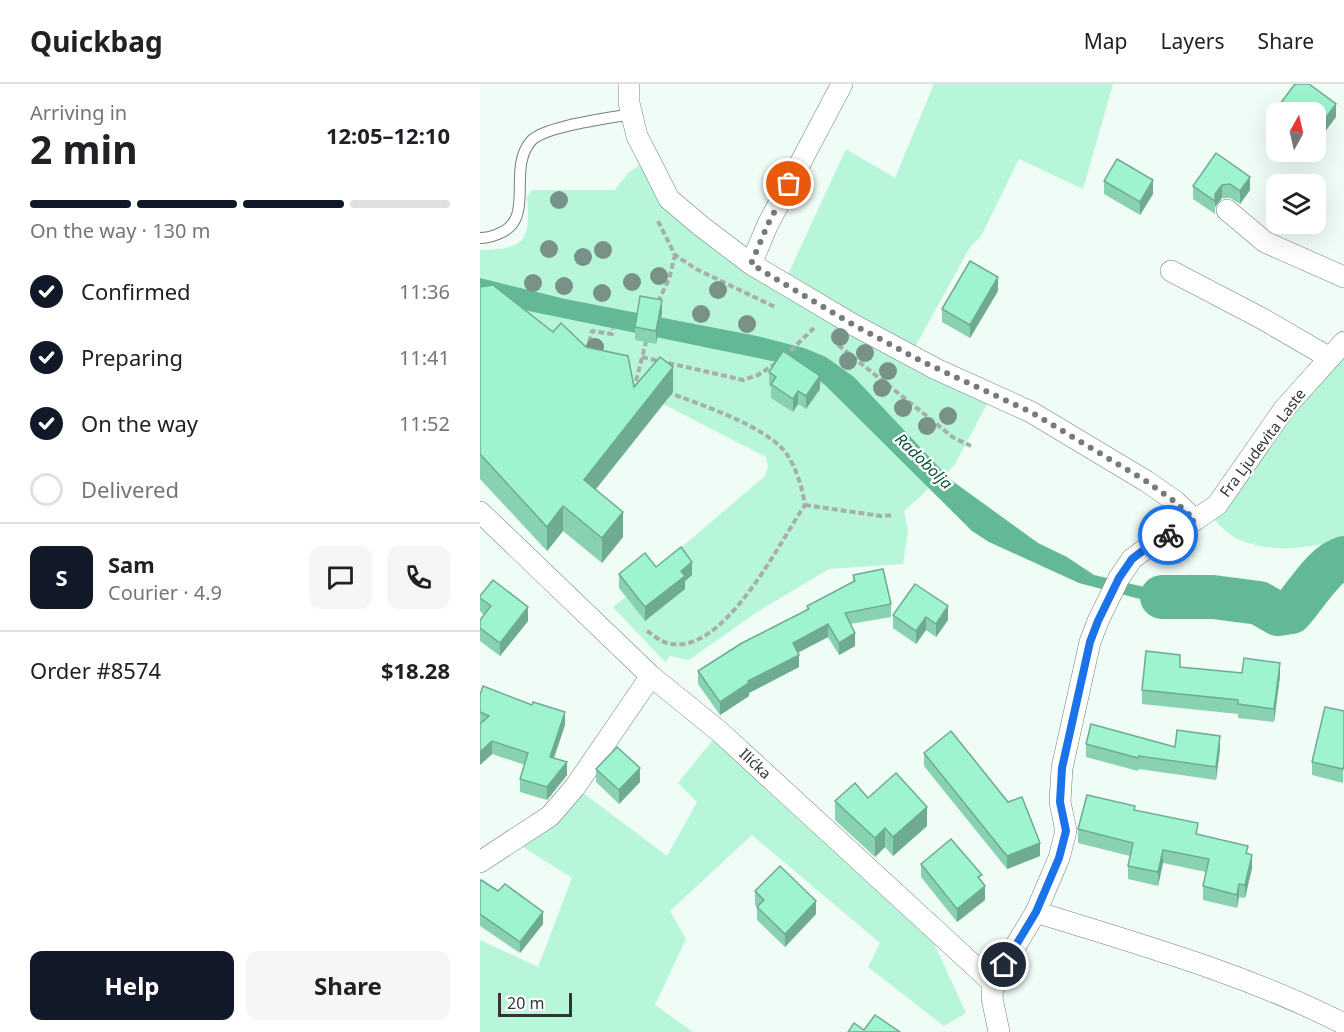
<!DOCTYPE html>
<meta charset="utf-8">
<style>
:root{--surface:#fff;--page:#f6f6f6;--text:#202124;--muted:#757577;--line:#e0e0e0;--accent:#111827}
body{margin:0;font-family:"Noto Sans",sans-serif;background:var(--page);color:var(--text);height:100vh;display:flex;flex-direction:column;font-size:22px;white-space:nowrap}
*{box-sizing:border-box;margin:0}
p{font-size:20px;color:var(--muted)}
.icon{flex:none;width:33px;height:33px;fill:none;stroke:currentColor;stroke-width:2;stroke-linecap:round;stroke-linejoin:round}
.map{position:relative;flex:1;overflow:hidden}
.side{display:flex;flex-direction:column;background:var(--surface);width:480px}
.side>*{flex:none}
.needle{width:39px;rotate:8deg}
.tools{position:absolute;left:786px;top:18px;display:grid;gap:12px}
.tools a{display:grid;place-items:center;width:60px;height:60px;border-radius:12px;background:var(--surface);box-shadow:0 6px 24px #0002;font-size:30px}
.scale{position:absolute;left:18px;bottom:15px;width:74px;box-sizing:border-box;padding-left:6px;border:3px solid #313634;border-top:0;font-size:16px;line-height:21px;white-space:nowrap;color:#313634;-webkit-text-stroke:4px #fff;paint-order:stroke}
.pin{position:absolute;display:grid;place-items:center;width:51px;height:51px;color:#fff;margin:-26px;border:3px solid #fff;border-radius:50%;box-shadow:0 2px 6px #0007}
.courier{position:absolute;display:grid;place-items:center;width:60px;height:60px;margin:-30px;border:4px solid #1a73e8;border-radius:50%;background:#fff;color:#222;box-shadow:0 2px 8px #0007}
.summary em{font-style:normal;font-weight:700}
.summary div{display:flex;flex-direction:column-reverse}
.summary{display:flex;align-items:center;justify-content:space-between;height:102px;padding:0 30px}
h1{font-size:39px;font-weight:700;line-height:45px}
.bar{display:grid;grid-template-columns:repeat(4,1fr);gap:9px 6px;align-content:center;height:72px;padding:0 30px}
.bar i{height:8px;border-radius:4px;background:var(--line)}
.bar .active{background:var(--accent)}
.bar p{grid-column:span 4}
.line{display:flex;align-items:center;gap:15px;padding:0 30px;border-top:2px solid var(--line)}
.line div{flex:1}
.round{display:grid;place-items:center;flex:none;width:63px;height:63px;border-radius:12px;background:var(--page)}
ol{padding:0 30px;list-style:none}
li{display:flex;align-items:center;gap:18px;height:66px}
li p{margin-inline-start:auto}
li .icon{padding:6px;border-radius:50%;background:var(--accent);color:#fff;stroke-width:4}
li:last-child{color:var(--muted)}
li i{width:33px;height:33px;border:3px solid var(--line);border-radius:50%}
.primary-button{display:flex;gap:12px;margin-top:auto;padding:12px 30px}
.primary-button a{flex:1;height:69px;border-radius:12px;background:var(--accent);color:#fff;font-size:24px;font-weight:700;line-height:69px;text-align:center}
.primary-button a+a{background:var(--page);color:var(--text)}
header{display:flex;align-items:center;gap:36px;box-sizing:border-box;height:84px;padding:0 30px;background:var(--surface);border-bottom:2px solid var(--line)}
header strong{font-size:28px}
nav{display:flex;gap:33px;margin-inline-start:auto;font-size:21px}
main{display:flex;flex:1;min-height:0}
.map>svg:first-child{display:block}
</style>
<header>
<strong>Quickbag</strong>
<nav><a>Map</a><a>Layers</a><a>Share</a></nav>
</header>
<main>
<section class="side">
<div class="summary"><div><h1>2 min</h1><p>Arriving in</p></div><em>12:05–12:10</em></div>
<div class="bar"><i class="active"></i><i class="active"></i><i class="active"></i><i></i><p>On the way · 130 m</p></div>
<ol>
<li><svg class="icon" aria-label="check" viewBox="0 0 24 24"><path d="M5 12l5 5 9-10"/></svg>Confirmed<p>11:36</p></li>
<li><svg class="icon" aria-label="check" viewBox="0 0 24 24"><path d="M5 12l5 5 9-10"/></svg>Preparing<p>11:41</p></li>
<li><svg class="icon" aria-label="check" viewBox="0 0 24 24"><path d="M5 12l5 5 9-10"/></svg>On the way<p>11:52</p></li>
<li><i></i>Delivered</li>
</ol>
<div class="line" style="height:108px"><b class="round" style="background:var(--accent);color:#fff">S</b><div><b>Sam</b><p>Courier · 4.9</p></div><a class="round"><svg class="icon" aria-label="chat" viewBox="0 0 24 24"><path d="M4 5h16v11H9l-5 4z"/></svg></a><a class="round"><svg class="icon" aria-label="phone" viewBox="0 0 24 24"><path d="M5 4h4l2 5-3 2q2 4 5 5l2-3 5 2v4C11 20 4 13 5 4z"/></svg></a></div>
<div class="line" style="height:78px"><div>Order #8574</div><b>$18.28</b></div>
<div class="primary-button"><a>Help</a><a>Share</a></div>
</section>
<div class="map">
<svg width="864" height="948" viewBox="0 0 864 948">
<rect width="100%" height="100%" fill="#f0fcf6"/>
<!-- green -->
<g fill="#b8f6da">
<path d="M454,0H633L603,105L539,75L501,152L490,163L429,274L508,318L474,382L424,427L428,447L423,480L349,485L277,528L209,576L190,572L185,578L133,523L146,513L166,537L204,505L197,467L285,392L288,383L286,373L183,320L172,308L143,340L0,227V166C45,165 51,157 47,113L52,106H135L148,89L163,79L304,199L366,65L415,94Z"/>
<path d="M864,269V455C829,464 788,471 754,453C744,447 735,436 726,428Z"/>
<polygon points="236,652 452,855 486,929 464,942 388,883 400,859 272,751 190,827 206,855 175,921 213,948 0,948 0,856 58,883 92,794 32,756 95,703 187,772 217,718 198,699"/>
</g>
<!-- water -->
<polygon fill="#63b895" points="0,194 85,215 277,252 324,264 346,273 374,293 471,396 558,459 587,473 614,491 681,507 687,506 689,500 741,504 742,525 714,526 656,514 599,499 509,458 492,447 345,301 333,292 297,278 0,217"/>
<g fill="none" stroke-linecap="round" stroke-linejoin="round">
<!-- river -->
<path stroke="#63b895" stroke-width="44" d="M682,513H733L779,519L798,530L811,528C825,513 844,479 864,474"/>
<defs>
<path id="service" d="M0,154C7,154 11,153 18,150C57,136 26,86 51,57C64,42 131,34 152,30"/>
<g id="minor">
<polyline points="149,0 149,19 157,52 175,87 189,115 221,142 271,180 372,240 456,285 551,328 666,397 695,417 715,436"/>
<polyline points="747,126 785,158 864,193"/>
<polyline points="271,180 288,140 362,0"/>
<polyline points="691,187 781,234 850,274"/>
<polyline points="0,428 171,592 240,648 513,899"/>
<polyline points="0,778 70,732 95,703 171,592"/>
<path d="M556,828C660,861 767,890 864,940"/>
<polyline points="519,948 512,914 513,899 556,828 579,774 586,747 580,718 582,684 610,558 618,537 639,494 652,475 673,459 715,436 737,421 804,325 864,258"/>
</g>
</defs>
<!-- service casing -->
<use href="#service" stroke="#75807b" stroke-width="12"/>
<!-- minor casing -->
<use href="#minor" stroke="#75807b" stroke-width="22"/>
<!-- path -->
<g stroke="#a6afab" stroke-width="4" stroke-dasharray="6 3" stroke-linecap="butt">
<polyline points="178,137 195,171 216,185 295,223"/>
<polyline points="178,218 189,195 195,171"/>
<polyline points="358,261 474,354 491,362"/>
<polyline points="107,267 112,247 132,250 133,245"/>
<polyline points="162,273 263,296 278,291 298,278"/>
<polyline points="304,273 334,244"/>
<polyline points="156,297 167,254"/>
<polyline points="325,421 401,432 413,431"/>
<path d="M167,547C173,551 180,557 187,559C243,575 300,457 325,421C322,403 316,383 306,369C286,342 219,320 187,308"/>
</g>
<!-- service -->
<use href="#service" stroke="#fff" stroke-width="10"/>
<!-- minor -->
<use href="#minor" stroke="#fff" stroke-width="21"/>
</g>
<!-- trees -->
<g fill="#789287">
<circle cx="79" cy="116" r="9"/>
<circle cx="69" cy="165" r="9"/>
<circle cx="123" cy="166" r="9"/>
<circle cx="103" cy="173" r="9"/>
<circle cx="179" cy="192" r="9"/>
<circle cx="152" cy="198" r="9"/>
<circle cx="53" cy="199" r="9"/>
<circle cx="84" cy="202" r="9"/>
<circle cx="238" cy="206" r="9"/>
<circle cx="122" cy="209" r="9"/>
<circle cx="221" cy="230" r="9"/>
<circle cx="267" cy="240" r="9"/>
<circle cx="360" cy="253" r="9"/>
<circle cx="115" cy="263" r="9"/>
<circle cx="385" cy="269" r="9"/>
<circle cx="368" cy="277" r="9"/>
<circle cx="408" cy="287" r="9"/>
<circle cx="402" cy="304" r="9"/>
<circle cx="423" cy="324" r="9"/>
<circle cx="468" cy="332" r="9"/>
<circle cx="447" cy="342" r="9"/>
</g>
<!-- wall -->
<g fill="#88d2b2">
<polygon points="794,28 856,33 796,28 796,43 794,41"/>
<polygon points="736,69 770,106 760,120 750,114 742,114 735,123 735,130 713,115 713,102"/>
<polygon points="624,97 673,110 660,131 624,110"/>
<polygon points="0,203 73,248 106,263 154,303 193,308 116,405 143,453 122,479 83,447 67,467 0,395"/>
<polygon points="518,207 490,254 462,238 462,225"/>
<polygon points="182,229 176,260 155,256 155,243"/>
<polygon points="289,288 340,305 326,325 318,320 313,328 291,314 291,303 289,301"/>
<polygon points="176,483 212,491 205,497 205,505 165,537 139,504 139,490"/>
<polygon points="373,491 411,520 411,533 370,540 375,562 359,571 348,553 318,569 319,583 269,609 269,612 240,631 218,600 218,587 327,525 327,522 373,497"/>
<polygon points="435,500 468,536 456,553 446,546 436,560 413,544 413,531"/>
<polygon points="0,512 48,537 20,572 0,557 0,536 4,531 0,527"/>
<polygon points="700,583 800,592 794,638 758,634 758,630 662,620 662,606"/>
<polygon points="0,611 85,641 74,674 87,691 67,716 40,708 40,695 45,681 12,670 0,681"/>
<polygon points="864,627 863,699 832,691 832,678"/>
<polygon points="606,660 695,663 740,665 736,696 659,685 658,687 606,673"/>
<polygon points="444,669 528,718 560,772 527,785 444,682"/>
<polygon points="116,685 160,698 139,720 116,698"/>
<polygon points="388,714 447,742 413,772 405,763 395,773 355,736 355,717"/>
<polygon points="655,726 768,769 772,784 765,814 759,813 757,824 723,816 723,802 726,788 683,779 678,802 648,795 648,782 650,772 598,759 598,745"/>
<polygon points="441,780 502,799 505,816 477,838 441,793"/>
<polygon points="0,797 63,840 40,869 0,842"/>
<polygon points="275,807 336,830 305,863 277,836 277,823 275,821"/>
</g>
<!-- shaded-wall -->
<g fill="#6fab91">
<polygon points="856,20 856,33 836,60 836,47"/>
<polygon points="770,93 770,106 760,120 760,107"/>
<polygon points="673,96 673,110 660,131 660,118"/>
<polygon points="742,101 742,114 735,123 735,110"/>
<polygon points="518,193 518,207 490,254 490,241"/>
<polygon points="182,216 182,229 176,260 176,247"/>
<polygon points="193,283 193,308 104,420 104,396"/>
<polygon points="340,292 340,305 326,325 326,312"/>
<polygon points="318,307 318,320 313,328 313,315"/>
<polygon points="83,422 83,447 67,467 67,443"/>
<polygon points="143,428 143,453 122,479 122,454"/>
<polygon points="212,478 212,491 205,497 205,505 165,537 165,523 201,487"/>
<polygon points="468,522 468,536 456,553 456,540"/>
<polygon points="48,523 48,537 20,572 20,559"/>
<polygon points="446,533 446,546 436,560 436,547"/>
<polygon points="348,540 348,553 313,571 313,559"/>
<polygon points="375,549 375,562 359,571 359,559"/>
<polygon points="319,571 319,583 269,609 269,612 240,631 240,618 268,597"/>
<polygon points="800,579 800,592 794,638 794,625"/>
<polygon points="85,628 85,641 70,685 70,673"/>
<polygon points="740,652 740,665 736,696 736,683"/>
<polygon points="12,657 12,670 0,681 0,668"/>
<polygon points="87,678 87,691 67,716 67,703"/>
<polygon points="160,684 160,698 139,720 139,706"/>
<polygon points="447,723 447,742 413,772 413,753"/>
<polygon points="405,744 405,763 395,773 395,754"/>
<polygon points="560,759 560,772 527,785 527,772"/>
<polygon points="683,766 683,779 678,802 678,788"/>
<polygon points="772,771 772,784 765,814 765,801"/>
<polygon points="759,800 759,813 757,824 757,811"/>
<polygon points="505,802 505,816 477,838 477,825"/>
<polygon points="336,817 336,830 305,863 305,850"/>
<polygon points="63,828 63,840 40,869 40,858"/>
</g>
<!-- building -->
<g fill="#9ef4cf" stroke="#6fab91" stroke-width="1.5">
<polygon points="815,0 829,0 856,20 836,47 836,28 796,28 796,30 794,28"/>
<polygon points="736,69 770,93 760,107 750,100 742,101 735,110 735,117 713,102"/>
<polygon points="637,75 673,96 660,118 624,97"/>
<polygon points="490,177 518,193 490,241 462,225"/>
<polygon points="13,201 73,248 81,239 106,263 148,272 154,303 180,273 193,283 104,396 143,428 122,454 83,422 67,443 0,370 0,203"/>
<polygon points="160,212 182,216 176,247 155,243"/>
<polygon points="303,267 340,292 326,312 318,307 313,315 291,300 296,293 289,288"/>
<polygon points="201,463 212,478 201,487 205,492 165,523 139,490 165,469 176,483"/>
<polygon points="403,485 411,520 365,529 375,549 359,559 348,540 313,559 319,571 268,597 269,599 240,618 218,587 262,559 329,525 327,522 375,497 373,491"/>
<polygon points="13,496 48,523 20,559 0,544 0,536 11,522 0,514 0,512"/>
<polygon points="435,500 468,522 456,540 446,533 436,547 413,531"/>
<polygon points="666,567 700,571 700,583 762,589 764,574 800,579 794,625 758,620 758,616 662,606"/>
<polygon points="3,602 52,621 53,618 85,628 70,673 87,678 67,703 40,695 48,669 12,657 0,668 0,640 9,632 0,628 0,611"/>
<polygon points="845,623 864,627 864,682 863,685 832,678"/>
<polygon points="611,640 695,663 697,646 740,652 736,683 659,672 658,674 606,660"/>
<polygon points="471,647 528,718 542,713 560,759 527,772 444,669"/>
<polygon points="137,663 160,684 139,706 116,685"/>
<polygon points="416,689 447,723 413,753 405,744 395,754 355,717 375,699 388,714"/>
<polygon points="607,711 655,722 654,726 718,739 716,750 768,762 766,769 772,771 765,801 759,800 757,811 723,802 729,775 683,766 678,788 648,782 653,759 598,745"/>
<polygon points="471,755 502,791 498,793 505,802 477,825 441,780"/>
<polygon points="300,782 336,817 305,850 277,823 284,816 275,807"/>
<polygon points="1,796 18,807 25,800 63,828 40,858 0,830 0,797"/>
<polygon points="395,931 420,948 368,948 374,939 384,946"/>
</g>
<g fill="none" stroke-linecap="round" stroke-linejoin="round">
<!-- done -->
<polyline stroke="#747b78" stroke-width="6" stroke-dasharray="0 10.8" points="309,100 288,140 271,180 372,240 443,278 551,328 666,397 694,417 715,436 688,451"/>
<!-- route -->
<polyline stroke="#1a73e8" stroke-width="8" points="524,881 556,828 579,774 586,747 580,718 582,684 610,558 618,537 639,494 652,475 673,459 688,451"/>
</g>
<g text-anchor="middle" stroke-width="4.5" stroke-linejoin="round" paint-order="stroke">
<!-- street labels -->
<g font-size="15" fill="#313634" stroke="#fff">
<text transform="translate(783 359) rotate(-53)" y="5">Fra Ljudevita Laste</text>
<text transform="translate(275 680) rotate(43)" y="5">Ilićka</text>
</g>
<!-- water labels -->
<g font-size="16" font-style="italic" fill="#0a513a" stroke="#fff">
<text transform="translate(444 377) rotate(44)" y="6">Radobolja</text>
</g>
</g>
</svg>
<div class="tools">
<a><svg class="needle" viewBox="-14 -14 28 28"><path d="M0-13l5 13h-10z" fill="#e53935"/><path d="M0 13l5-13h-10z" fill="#757577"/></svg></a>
<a><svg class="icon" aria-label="layers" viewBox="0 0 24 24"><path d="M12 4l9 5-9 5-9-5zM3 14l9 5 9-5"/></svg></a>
</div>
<div class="scale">20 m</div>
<div class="pin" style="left:309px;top:100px;background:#ea580c"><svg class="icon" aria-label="bag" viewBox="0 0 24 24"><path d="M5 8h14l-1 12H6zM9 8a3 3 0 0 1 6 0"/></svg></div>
<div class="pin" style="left:524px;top:881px;background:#1f2937"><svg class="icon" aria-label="home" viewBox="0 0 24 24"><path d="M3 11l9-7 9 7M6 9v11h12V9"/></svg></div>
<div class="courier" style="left:688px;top:451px"><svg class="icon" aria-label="bike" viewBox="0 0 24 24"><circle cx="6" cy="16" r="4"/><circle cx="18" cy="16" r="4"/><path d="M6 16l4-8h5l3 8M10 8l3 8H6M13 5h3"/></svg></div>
</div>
</main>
